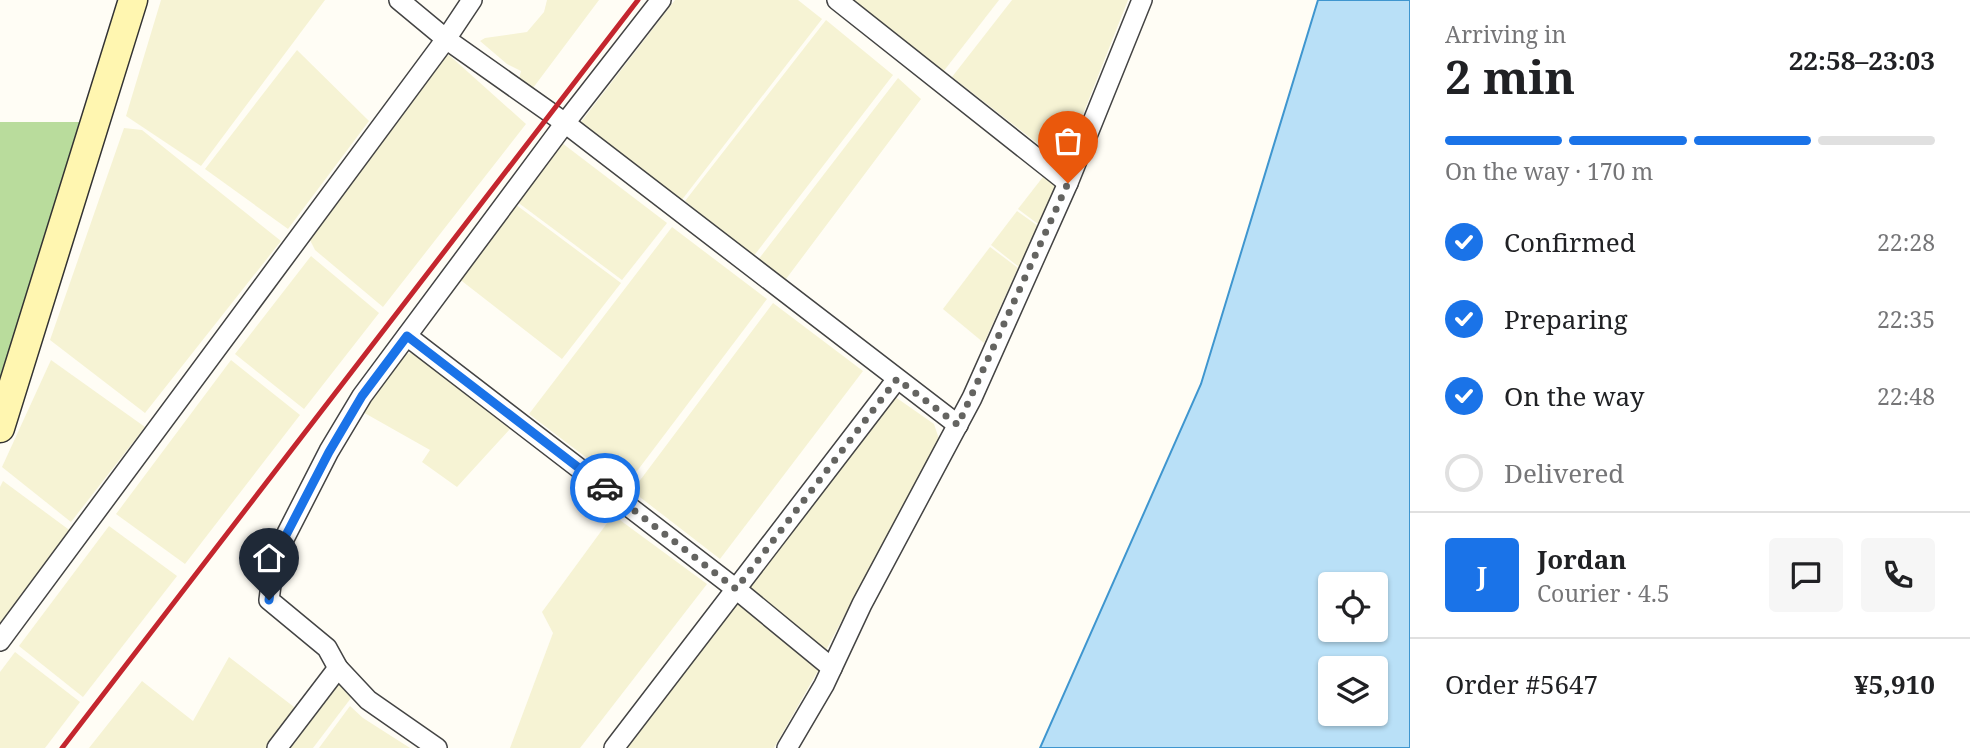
<!DOCTYPE html>
<meta charset="utf-8">
<style>
:root{--surface:#fff;--page:#f6f6f6;--text:#202124;--muted:#757577;--line:#e0e0e0;--accent:#1a73e8}
body{margin:0;font-family:"Noto Serif",serif;background:var(--page);color:var(--text);height:100vh;display:flex;flex-direction:column;font-size:26px;white-space:nowrap}
*{box-sizing:border-box;margin:0}
p{font-size:23px;color:var(--muted)}
.icon{flex:none;width:38px;height:38px;fill:none;stroke:currentColor;stroke-width:2;stroke-linecap:round;stroke-linejoin:round}
.map{position:relative;flex:1;overflow:hidden}
.sheet{display:flex;flex-direction:column;background:var(--surface);width:560px}
.sheet>*{flex:none}
.fabs{position:absolute;left:1318px;top:572px;display:grid;gap:14px}
.fabs a{display:grid;place-items:center;width:70px;height:70px;border-radius:7px;background:var(--surface);box-shadow:0 2px 5px #0004;font-size:35px}
.pin{position:absolute;display:grid;place-items:center;width:60px;height:60px;color:#fff;margin:-72px -30px;border-radius:50% 50% 50% 0;rotate:-45deg;box-shadow:0 0 7px #0007}
.pin .icon{rotate:45deg}
.courier{position:absolute;display:grid;place-items:center;width:70px;height:70px;margin:-35px;border:5px solid #1a73e8;border-radius:50%;background:#fff;color:#222;box-shadow:0 2px 9px #0007}
.headline em{font-style:normal;font-weight:700}
.headline div{display:flex;flex-direction:column-reverse}
.headline{display:flex;align-items:center;justify-content:space-between;height:119px;padding:0 35px}
h1{font-size:46px;font-weight:700;line-height:52px}
.bar{display:grid;grid-template-columns:repeat(4,1fr);gap:10px 7px;align-content:center;height:84px;padding:0 35px}
.bar i{height:9px;border-radius:5px;background:var(--line)}
.bar .active{background:var(--accent)}
.bar p{grid-column:span 4}
.line{display:flex;align-items:center;gap:18px;padding:0 35px;border-top:2px solid var(--line)}
.line div{flex:1}
.round{display:grid;place-items:center;flex:none;width:74px;height:74px;border-radius:7px;background:var(--page)}
ol{padding:0 35px;list-style:none}
li{display:flex;align-items:center;gap:21px;height:77px}
li p{margin-inline-start:auto}
li .icon{padding:7px;border-radius:50%;background:var(--accent);color:#fff;stroke-width:4}
li:last-child{color:var(--muted)}
li i{width:38px;height:38px;border:4px solid var(--line);border-radius:50%}
main{display:flex;flex:1;min-height:0}
.map>svg:first-child{display:block}
</style>
<main>
<div class="map">
<svg width="1410" height="748" viewBox="0 0 1410 748">
<rect width="100%" height="100%" fill="#fffdf5"/>
<!-- farmland -->
<g fill="#f6f3d4">
<polygon points="161,0 325,0 201,166 126,116"/>
<polygon points="547,0 599,0 533,88 519,79 521,71 507,64 480,41 485,38 527,32 544,12"/>
<polygon points="675,0 798,0 822,19 681,201 581,122"/>
<polygon points="848,0 999,0 943,72"/>
<polygon points="1012,0 1128,0 1065,160 1060,161 952,77"/>
<polygon points="826,20 893,75 753,257 685,201"/>
<polygon points="297,50 369,121 288,229 205,169"/>
<polygon points="449,55 526,124 383,307 315,250 307,234 439,59"/>
<polygon points="898,78 921,99 783,283 758,260"/>
<polygon points="124,128 142,130 281,241 145,413 50,340"/>
<polygon points="562,143 667,223 622,280 516,201"/>
<polygon points="1046,173 1057,182 1038,224 1018,209"/>
<polygon points="515,204 621,283 562,359 458,278"/>
<polygon points="1017,211 1038,226 1019,267 991,245"/>
<polygon points="672,227 767,299 625,487 529,414"/>
<polygon points="990,247 1018,268 984,343 943,309"/>
<polygon points="311,256 379,313 304,409 235,354"/>
<polygon points="773,303 863,371 720,559 632,491"/>
<polygon points="419,352 511,428 457,487 422,462 430,450 361,411 397,355"/>
<polygon points="51,360 145,427 71,522 2,467"/>
<polygon points="231,360 300,415 185,564 116,514"/>
<polygon points="891,394 934,424 939,439 825,652 746,591"/>
<polygon points="3,481 72,532 0,627 0,487"/>
<polygon points="613,515 707,584 580,748 510,748 553,633 542,612"/>
<polygon points="109,526 177,576 83,697 19,646"/>
<polygon points="736,598 819,669 774,748 623,748"/>
<polygon points="15,652 80,702 45,748 0,748 0,672"/>
<polygon points="229,657 298,710 268,748 89,748 142,681 193,721"/>
<polygon points="339,684 351,698 313,748 290,748"/>
<polygon points="350,706 363,718 410,748 319,748"/>
</g>
<!-- forest -->
<polygon fill="#b9dc9c" points="0,122 86,122 0,387"/>
<!-- water -->
<path fill="#b9e0f7" stroke="#3f96cf" stroke-width="2" fill-rule="evenodd" d="M1318,0H1410V748H1040L1201,384ZM1330,584H1376V630H1330ZM1330,668H1376V714H1330Z"/>
<g fill="none" stroke-linecap="round" stroke-linejoin="round">
<defs>
<g id="street">
<polyline points="399,0 446,39 565,123 958,425"/>
<polyline points="837,0 1068,183"/>
<polyline points="407,336 736,589 832,668"/>
<polyline points="0,641 446,39 472,0"/>
<polyline points="277,748 338,668"/>
<polyline points="437,748 368,700 338,668 327,648 269,600 271,585 284,539 329,451 362,396 565,123 661,0"/>
<polyline points="614,748 897,379"/>
<polyline points="787,748 824,685 862,604 972,398 1068,183 1142,0"/>
</g>
<polyline id="secondary" points="0,428 133,0"/>
</defs>
<!-- street casing -->
<use href="#street" stroke="#444" stroke-width="22"/>
<!-- secondary casing -->
<use href="#secondary" stroke="#333" stroke-width="31"/>
<!-- street -->
<use href="#street" stroke="#fff" stroke-width="19"/>
<!-- secondary -->
<use href="#secondary" stroke="#fff6b0" stroke-width="28"/>
<!-- rail -->
<polyline stroke="#c4262e" stroke-width="5" points="62,748 638,0"/>
</g>
<g fill="none" stroke-linecap="round" stroke-linejoin="round">
<!-- done -->
<polyline stroke="#646461" stroke-width="7" stroke-dasharray="0 12.6" points="605,488 736,589 897,379 958,425 1068,183"/>
<!-- route -->
<polyline stroke="#1a73e8" stroke-width="9" points="269,600 271,585 284,539 329,452 362,396 407,336 605,488"/>
</g>
</svg>
<div class="fabs">
<a><svg class="icon" aria-label="locate" viewBox="0 0 24 24"><circle cx="12" cy="12" r="6"/><path d="M12 2v4M12 18v4M2 12h4M18 12h4"/></svg></a>
<a><svg class="icon" aria-label="layers" viewBox="0 0 24 24"><path d="M12 4l9 5-9 5-9-5zM3 14l9 5 9-5"/></svg></a>
</div>
<div class="pin" style="left:1068px;top:183px;background:#ea580c"><svg class="icon" aria-label="bag" viewBox="0 0 24 24"><path d="M5 8h14l-1 12H6zM9 8a3 3 0 0 1 6 0"/></svg></div>
<div class="pin" style="left:269px;top:600px;background:#1f2937"><svg class="icon" aria-label="home" viewBox="0 0 24 24"><path d="M3 11l9-7 9 7M6 9v11h12V9"/></svg></div>
<div class="courier" style="left:605px;top:488px"><svg class="icon" aria-label="car" viewBox="0 0 24 24"><path d="M5 17H2v-5l4-1 3-4h7l3 4 3 1v5h-3M9 17h6M6 11h13"/><circle cx="7" cy="17" r="2"/><circle cx="17" cy="17" r="2"/></svg></div>
</div>
<section class="sheet">
<div class="headline"><div><h1>2 min</h1><p>Arriving in</p></div><em>22:58–23:03</em></div>
<div class="bar"><i class="active"></i><i class="active"></i><i class="active"></i><i></i><p>On the way · 170 m</p></div>
<ol>
<li><svg class="icon" aria-label="check" viewBox="0 0 24 24"><path d="M5 12l5 5 9-10"/></svg>Confirmed<p>22:28</p></li>
<li><svg class="icon" aria-label="check" viewBox="0 0 24 24"><path d="M5 12l5 5 9-10"/></svg>Preparing<p>22:35</p></li>
<li><svg class="icon" aria-label="check" viewBox="0 0 24 24"><path d="M5 12l5 5 9-10"/></svg>On the way<p>22:48</p></li>
<li><i></i>Delivered</li>
</ol>
<div class="line" style="height:126px"><b class="round" style="background:var(--accent);color:#fff">J</b><div><b>Jordan</b><p>Courier · 4.5</p></div><a class="round"><svg class="icon" aria-label="chat" viewBox="0 0 24 24"><path d="M4 5h16v11H9l-5 4z"/></svg></a><a class="round"><svg class="icon" aria-label="phone" viewBox="0 0 24 24"><path d="M5 4h4l2 5-3 2q2 4 5 5l2-3 5 2v4C11 20 4 13 5 4z"/></svg></a></div>
<div class="line" style="height:91px"><div>Order #5647</div><b>¥5,910</b></div>
</section>
</main>
